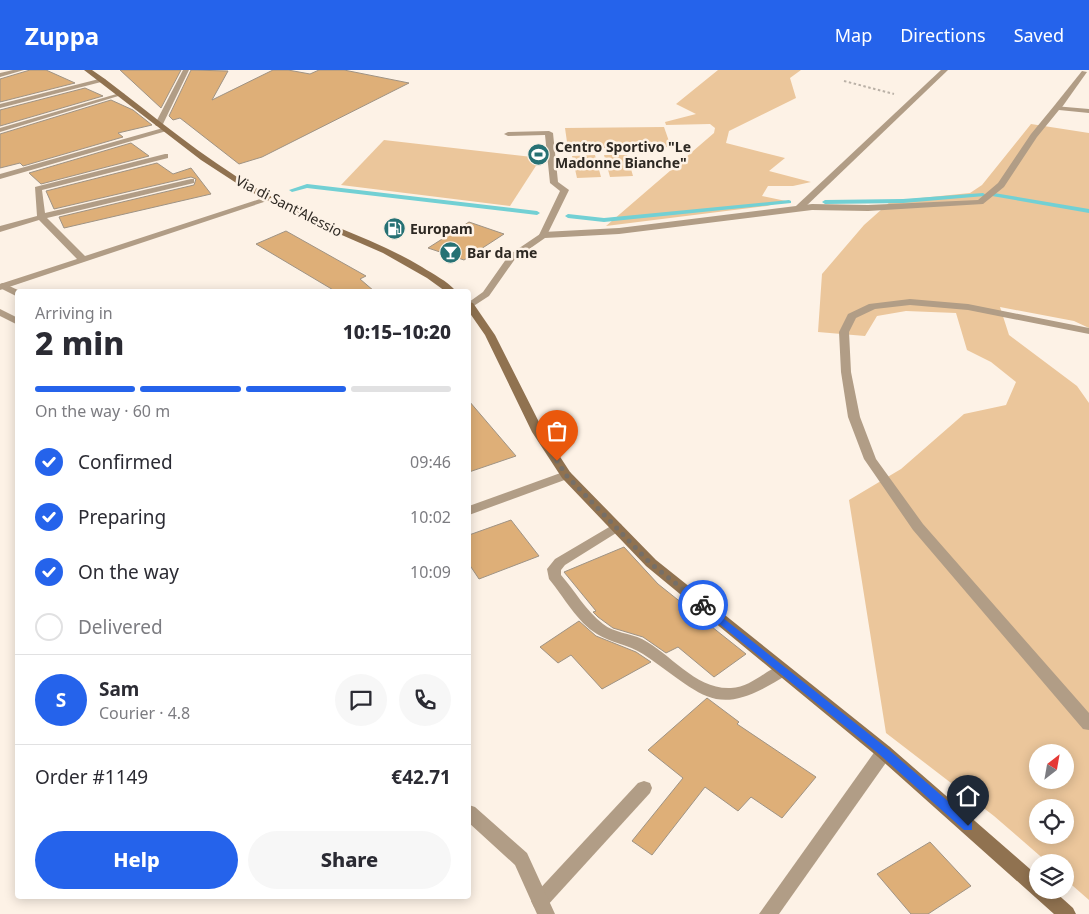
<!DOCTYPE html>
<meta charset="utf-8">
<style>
:root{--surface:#fff;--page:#f7f7f7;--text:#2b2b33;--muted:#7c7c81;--line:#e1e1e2;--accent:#2563eb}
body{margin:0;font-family:"Noto Sans",sans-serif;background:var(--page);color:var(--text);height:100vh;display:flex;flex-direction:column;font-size:19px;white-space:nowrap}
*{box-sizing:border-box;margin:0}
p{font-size:16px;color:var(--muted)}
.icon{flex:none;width:28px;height:28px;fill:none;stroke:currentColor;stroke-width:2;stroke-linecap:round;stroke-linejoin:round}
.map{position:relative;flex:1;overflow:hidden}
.drawer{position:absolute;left:15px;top:219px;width:456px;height:610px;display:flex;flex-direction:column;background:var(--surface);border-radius:5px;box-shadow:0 2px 12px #0003}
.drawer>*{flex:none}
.needle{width:32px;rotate:31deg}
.controls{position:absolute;left:1029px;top:674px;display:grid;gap:10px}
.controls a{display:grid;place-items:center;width:45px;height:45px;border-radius:50%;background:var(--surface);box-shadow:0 2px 12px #0003;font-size:25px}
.pin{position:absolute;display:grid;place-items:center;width:42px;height:42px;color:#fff;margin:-51px -21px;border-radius:50% 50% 50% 0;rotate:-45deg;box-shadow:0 0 5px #0007}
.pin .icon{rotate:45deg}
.courier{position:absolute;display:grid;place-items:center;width:50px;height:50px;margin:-25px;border:4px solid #2563eb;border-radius:50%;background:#fff;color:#222;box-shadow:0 1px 6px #0007}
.head em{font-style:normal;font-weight:800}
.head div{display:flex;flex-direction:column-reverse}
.head{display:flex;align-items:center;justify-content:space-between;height:85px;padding:0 20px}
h1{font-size:32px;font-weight:800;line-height:38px}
.bar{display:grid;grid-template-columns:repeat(4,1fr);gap:8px 5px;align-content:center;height:60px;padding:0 20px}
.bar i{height:6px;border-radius:4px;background:var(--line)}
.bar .active{background:var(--accent)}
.bar p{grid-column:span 4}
.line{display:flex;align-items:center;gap:12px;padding:0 20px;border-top:1px solid var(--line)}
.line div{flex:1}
.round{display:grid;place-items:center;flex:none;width:52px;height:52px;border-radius:26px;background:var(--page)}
ol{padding:0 20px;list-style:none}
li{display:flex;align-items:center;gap:15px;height:55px}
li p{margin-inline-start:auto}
li .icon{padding:5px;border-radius:50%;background:var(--accent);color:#fff;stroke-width:4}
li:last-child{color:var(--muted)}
li i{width:28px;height:28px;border:2px solid var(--line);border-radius:50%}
.primary-button{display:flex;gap:10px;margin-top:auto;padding:10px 20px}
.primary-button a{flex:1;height:58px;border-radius:30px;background:var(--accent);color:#fff;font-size:20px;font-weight:800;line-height:58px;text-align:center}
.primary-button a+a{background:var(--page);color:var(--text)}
header{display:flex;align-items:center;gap:30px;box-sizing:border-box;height:70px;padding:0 25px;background:var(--accent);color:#fff}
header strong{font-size:24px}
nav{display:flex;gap:28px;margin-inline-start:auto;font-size:18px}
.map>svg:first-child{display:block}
</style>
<header>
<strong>Zuppa</strong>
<nav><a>Map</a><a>Directions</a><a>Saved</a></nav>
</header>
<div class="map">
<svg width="1089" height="844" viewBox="0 0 1089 844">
<rect width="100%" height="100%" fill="#fdf2e6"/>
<!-- green -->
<g fill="#ebc69b" fill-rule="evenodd">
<polygon points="718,0 801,0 790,8 796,28 729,61 726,73 785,88 769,101 811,112 793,116 768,116 762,126 786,131 767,136 606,156 714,63 715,58 710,54 666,55 665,52 696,44 676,34"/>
<path d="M1031,54L1089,63V258L1074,251L1000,237L1009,265L1077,316L1089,333V830L1065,809V792H1047L994,746L886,663L849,430L901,399L964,344L1006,335L1016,312L991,292L967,280L956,243L906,241L877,246L865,266L818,262L822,204L864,155L891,131L970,123L982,115ZM1038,682H1065V710H1038ZM1038,738H1065V765H1038Z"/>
<polygon points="664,57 671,77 568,79 565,58"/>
<polygon points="384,70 541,88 510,136 341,115"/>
<polygon points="595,85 601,107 577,108 572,86"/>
<polygon points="604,85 627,85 633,106 610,107"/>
</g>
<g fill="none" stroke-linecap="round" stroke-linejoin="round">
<!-- stream -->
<g fill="#72d0d4" fill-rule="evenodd">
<polygon points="307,114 537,141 540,143 537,145 307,118 292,122 289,120"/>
<polygon points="983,123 986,125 985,126 903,133 825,134 822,132 825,130 903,129"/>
<polygon points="994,123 1089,139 1089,143 992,126 991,125"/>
<polygon points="789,130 791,131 791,133 604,152 568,148 565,146 568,144 604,148"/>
</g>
</g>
<!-- building -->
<g fill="#deaf78" stroke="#9f9384">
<polygon points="30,0 46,0 75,13 0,32 0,9"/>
<polygon points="120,0 181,0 161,38"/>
<polygon points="191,0 228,1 212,30 273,0 288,0 310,4 319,0 344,0 409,13 262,87 239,94 180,48 173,50 169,46"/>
<polygon points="85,18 103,26 0,56 0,40"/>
<polygon points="111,30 133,40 152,55 118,63 123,67 23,96 20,93 0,98 0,64"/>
<polygon points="131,73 149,86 41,114 29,103"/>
<polygon points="157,93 173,104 191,98 211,124 64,158 59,147 194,115 196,109 191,107 54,139 46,121"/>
<polygon points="469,152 504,164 464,190 428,178"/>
<polygon points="286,161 366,206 360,209 374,221 335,221 256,174"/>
<polygon points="469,331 516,386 469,402"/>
<polygon points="511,450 539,486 479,509 469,494 469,465"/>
<polygon points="624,477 658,514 746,584 714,607 678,577 666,583 643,567 613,558 598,547 593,542 596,541 564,502"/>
<polygon points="579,551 596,566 636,582 651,592 602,619 571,585 558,593 540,577"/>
<polygon points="707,628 739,652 737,654 816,707 782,748 751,727 738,741 705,717 652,785 632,771 683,708 648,680"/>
<polygon points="930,772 971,816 928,844 911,844 877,804"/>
</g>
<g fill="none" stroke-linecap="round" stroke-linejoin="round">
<!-- path -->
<polyline stroke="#bab1a7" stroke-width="2" stroke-dasharray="2.5 2.5" stroke-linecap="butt" points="844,11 894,24"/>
<!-- lane -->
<g fill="#b19d86" fill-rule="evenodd">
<polygon points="13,0 24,0 0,7 0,3"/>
<polygon points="941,0 948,0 802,140 796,140 796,136"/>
<polygon points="1082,1 1087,2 1060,40 1054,40 1054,36"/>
<polygon points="103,8 106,10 105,11 0,38 0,34"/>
<polygon points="120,23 125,24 0,62 0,58"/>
<polygon points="549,61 553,63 558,112 569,120 547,165 543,168 539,165 560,121 550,113 545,65 508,66 504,64 508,62"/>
<polygon points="3,213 20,221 18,221 18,227 0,218 0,214"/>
<polygon points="910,229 968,234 1089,258 1089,264 968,240 910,235 875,239 856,248 849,262 851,302 860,347 876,389 923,454 1089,643 1089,660 1083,659 913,460 864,389 848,347 841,302 839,262 848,244 869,234"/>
<polygon points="0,239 18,248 18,255 0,246"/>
<path d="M616,453L621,454L622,457L621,460L565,495L561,500V505C575,521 586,541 603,554C614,563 630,563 642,569C671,584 696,620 731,618C752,617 765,600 783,594L788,596L790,600L788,604C714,652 706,626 643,584C628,574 611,573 597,564C577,552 564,527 549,509L547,499L555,489Z"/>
<polygon points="644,711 650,713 652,718 650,723 546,837 540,840 534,837 531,831 534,825 638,713"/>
</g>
<!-- street -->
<g fill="#b19d86" fill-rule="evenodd">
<polygon points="183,0 189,0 163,54 156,56 155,54"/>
<polygon points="1054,36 1089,39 1089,43 1059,40 1037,67 1004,117 983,134 868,141 812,140 619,164 545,168 515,189 489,226 469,239 469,232 483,222 509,185 543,162 619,158 812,134 868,135 978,130 998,113 1031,64"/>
<polygon points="163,58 170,60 0,109 0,104"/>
<polygon points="165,84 168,84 168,88 42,120 45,143 191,109 194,109 194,113 47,148 85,186 266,127 273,129 0,220 0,214 77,189 39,150 0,162 0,156 37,146 35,117"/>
<polygon points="566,401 570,402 572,405 570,408 469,445 469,436"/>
<polygon points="884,675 890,677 892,682 890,687 779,844 759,844 878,677"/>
<polygon points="469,735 475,737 527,783 555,844 537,844 515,795 469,753"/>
</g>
<!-- secondary -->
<g fill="#907250" fill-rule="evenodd">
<path d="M84,0H92L105,9C159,50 210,94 270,126C319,153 374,168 422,197C433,204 447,211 456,221H445L427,208L383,183L289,142L244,118L201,90Z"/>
<polygon points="469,232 473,233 495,265 544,362 570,402 656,490 890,677 1038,806 1038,820 1053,820 1073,838 1076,844 1054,844 878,687 646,496 562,408 532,362 485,265 469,242"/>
</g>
</g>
<!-- route -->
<polygon fill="#2563eb" points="703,532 888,679 972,752 972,760 964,760 880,685 700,538 700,533"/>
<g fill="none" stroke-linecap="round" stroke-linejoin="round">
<!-- done -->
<polyline stroke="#766f67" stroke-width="5" stroke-dasharray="0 9" points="557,391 566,405 650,493 703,535"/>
</g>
<!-- icons -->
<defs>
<symbol id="stadium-disc" viewBox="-11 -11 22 22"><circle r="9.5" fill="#267174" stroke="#fdf2e6"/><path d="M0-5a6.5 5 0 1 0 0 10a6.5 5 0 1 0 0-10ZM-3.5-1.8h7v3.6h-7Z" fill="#fff"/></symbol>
<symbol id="fuel-disc" viewBox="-11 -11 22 22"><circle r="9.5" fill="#267174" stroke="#fdf2e6"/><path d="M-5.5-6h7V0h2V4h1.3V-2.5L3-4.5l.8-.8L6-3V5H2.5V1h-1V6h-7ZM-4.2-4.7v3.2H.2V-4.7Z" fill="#fff"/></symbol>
<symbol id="bar-disc" viewBox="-11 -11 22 22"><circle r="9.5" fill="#267174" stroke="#fdf2e6"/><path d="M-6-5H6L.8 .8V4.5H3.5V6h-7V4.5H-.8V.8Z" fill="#fff"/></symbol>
</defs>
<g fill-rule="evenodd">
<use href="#stadium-disc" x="526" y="72" width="25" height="25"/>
<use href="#fuel-disc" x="382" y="146" width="25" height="25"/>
<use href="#bar-disc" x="438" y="170" width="25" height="25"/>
</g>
<g text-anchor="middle" stroke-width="5" stroke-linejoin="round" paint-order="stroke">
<!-- far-poi labels -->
<g font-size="14" font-weight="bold" fill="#2e2923" stroke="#fdf2e6" text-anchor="start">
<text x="555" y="82">Centro Sportivo "Le<tspan x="555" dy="16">Madonne Bianche"</tspan></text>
<text x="410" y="164">Europam</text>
<text x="467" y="188">Bar da me</text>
</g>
<!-- far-street labels -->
<g font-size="14" fill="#2e2923" stroke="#fdf2e6">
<text transform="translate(289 136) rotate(27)" y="5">Via di Sant'Alessio</text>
</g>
</g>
</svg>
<div class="controls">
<a><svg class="needle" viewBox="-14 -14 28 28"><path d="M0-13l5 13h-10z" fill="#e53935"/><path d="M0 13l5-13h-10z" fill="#7c7c81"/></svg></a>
<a><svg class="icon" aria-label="locate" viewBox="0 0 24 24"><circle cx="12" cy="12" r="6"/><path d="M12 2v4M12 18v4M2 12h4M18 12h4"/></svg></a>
<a><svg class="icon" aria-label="layers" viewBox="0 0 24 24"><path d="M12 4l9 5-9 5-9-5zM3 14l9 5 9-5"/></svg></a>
</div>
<div class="pin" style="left:557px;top:391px;background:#ea580c"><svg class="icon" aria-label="bag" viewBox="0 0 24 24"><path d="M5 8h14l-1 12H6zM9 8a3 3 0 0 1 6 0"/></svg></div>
<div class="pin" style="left:968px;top:756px;background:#1f2937"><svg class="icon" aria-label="home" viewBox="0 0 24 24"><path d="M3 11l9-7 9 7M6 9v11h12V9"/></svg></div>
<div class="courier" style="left:703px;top:535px"><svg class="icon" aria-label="bike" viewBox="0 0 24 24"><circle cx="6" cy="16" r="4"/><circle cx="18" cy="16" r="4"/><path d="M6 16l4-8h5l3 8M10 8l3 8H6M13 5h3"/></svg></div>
<section class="drawer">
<div class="head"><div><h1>2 min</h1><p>Arriving in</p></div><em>10:15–10:20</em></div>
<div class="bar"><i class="active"></i><i class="active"></i><i class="active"></i><i></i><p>On the way · 60 m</p></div>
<ol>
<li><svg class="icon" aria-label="check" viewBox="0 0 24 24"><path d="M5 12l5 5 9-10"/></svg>Confirmed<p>09:46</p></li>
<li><svg class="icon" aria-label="check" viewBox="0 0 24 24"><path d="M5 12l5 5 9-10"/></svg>Preparing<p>10:02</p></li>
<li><svg class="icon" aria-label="check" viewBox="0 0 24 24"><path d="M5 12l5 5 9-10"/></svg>On the way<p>10:09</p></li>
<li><i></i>Delivered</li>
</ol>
<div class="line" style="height:90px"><b class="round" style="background:var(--accent);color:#fff">S</b><div><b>Sam</b><p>Courier · 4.8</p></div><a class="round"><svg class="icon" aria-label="chat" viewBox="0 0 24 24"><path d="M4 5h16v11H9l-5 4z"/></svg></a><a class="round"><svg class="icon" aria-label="phone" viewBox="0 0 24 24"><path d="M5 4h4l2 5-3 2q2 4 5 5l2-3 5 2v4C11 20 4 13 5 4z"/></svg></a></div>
<div class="line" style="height:65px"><div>Order #1149</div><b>€42.71</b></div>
<div class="primary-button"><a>Help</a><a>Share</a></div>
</section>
</div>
